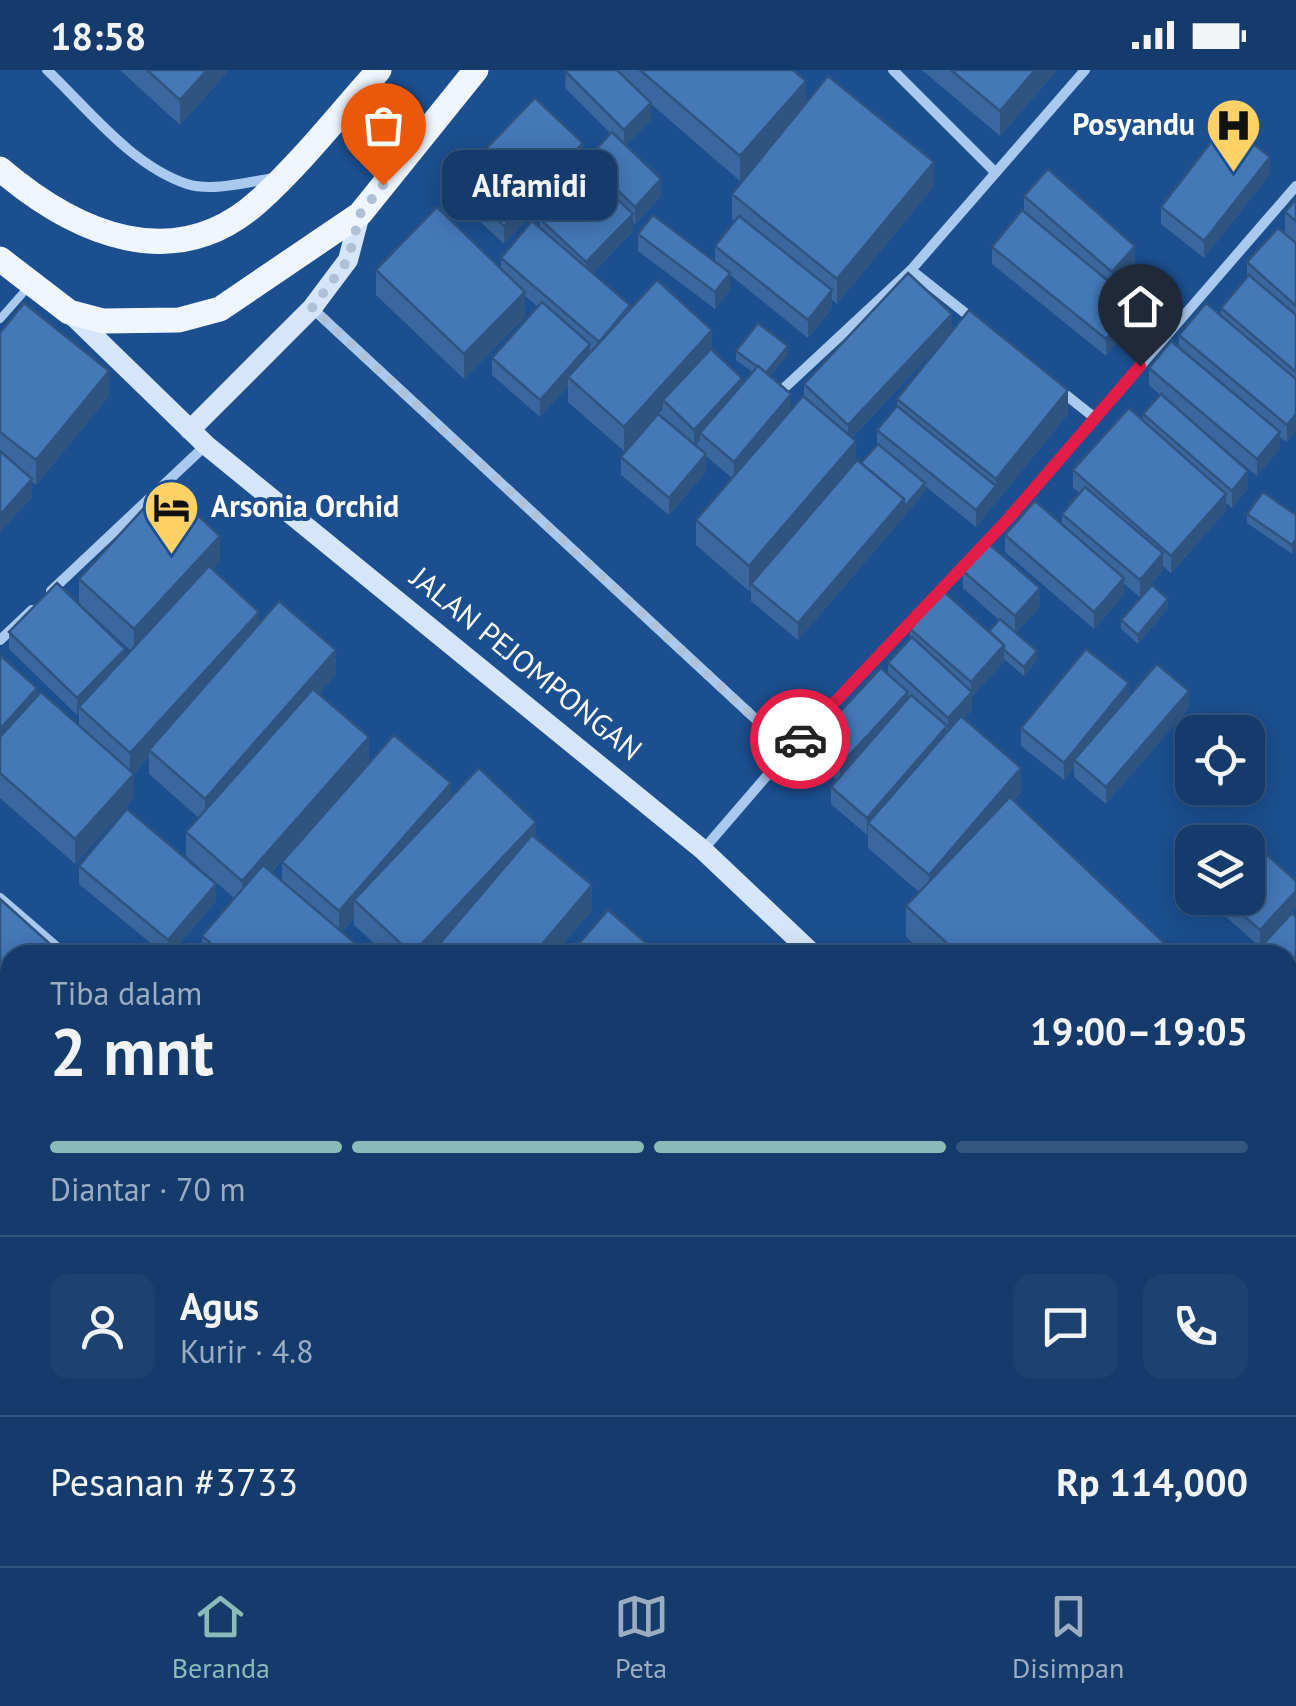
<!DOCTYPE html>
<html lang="id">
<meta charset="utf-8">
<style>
:root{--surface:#143b6b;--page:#1d4271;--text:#f1f3f6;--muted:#9dadc1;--line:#33557e;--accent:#8bbbb9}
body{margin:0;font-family:"PT Sans",sans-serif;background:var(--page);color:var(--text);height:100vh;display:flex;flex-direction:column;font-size:38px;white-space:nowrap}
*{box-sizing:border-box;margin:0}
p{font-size:32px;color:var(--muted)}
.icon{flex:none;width:55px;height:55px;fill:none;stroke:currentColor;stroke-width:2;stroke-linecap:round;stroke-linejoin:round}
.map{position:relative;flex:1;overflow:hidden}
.panel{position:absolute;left:0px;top:875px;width:1298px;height:622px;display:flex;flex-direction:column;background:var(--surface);border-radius:30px 30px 0 0;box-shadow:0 5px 25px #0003,0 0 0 2px var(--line)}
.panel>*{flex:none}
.fabs{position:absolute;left:1175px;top:645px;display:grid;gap:20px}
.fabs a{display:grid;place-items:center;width:90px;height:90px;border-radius:20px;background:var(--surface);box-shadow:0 5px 25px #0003,0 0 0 2px var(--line);font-size:50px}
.pin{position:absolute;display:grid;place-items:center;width:85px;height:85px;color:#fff;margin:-102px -42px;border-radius:50% 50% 50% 0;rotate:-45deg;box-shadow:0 0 10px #0007}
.pin .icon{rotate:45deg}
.courier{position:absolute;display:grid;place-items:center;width:100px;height:100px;margin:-50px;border:8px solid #e11d48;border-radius:50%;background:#fff;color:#222;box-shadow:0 2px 12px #0007}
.bubble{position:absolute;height:70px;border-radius:20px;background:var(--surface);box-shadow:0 5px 25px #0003,0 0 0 2px var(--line);font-size:32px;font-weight:800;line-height:70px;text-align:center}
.summary em{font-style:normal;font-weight:800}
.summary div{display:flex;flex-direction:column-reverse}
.summary{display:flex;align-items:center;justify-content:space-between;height:170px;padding:0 50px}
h1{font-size:65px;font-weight:800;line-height:75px}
.bar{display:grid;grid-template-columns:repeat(4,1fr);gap:15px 10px;align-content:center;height:120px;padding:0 50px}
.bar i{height:12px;border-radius:8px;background:var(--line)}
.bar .selected{background:var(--accent)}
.bar p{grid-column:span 4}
.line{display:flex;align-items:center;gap:25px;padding:0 50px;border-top:2px solid var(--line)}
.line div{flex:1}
.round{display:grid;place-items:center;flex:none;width:105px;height:105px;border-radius:20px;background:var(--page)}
.status{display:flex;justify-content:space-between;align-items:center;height:70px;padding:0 50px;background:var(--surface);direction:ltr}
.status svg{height:28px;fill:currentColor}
.tab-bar{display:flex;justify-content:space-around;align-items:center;height:140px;border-top:2px solid var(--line);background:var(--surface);font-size:28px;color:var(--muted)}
.tab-bar a{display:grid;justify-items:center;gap:5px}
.tab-bar .selected{color:var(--accent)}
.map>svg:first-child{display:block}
</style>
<div class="status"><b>18:58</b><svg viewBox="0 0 49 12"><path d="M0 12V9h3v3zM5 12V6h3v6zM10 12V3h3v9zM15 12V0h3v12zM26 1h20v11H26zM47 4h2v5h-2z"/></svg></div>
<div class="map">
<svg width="1296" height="1496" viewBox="0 0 1296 1496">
<rect width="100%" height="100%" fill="#1b4f8f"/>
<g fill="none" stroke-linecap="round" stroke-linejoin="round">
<!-- lane -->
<polyline stroke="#a9c9ee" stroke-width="8" points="0,249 30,215"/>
<!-- street -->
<g stroke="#a9c9ee" stroke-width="10">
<path d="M47,0C88,39 132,96 187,114C212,122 248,112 274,108"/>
<polyline points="893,0 993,100"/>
<polyline points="312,238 789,680"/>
<polyline points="974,250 911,200 1085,0"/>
<polyline points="782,320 911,200"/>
<polyline points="1061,321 1095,348"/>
<polyline points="51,521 206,375"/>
<polyline points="0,570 32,540"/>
<polyline points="703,780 789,680 1008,449 1296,116"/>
<polyline points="0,828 66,885"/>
<polyline points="0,1005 10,994"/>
<polyline points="754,1488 765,1496"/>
<polyline points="25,1496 32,1488"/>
<polyline points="469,1496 477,1488"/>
<polyline points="1011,1496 1020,1488"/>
</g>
<!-- secondary -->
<g stroke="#d6e6fa" stroke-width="20">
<polyline points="69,242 206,375 703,780 814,885"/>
<polyline points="190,360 312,238 348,190 360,144"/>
<polyline points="1288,1328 1296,1335"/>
</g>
<!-- primary -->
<g stroke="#f0f6ff" stroke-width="25">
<path d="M0,99C75,163 175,208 260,130C303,91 340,43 379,0"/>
<polyline points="0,189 69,242 103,251 179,250 220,239 360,144 476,0"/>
</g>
</g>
<!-- wall -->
<g fill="#3a679d">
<polygon points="120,0 229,0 180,55"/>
<polygon points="566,0 793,0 806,34 934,116 837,234 832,230 832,238 808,268 730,205 730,220 715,239 638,181 638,164 715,192 715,176 735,151 732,149 732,124 781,65 740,111 651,34 651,50 626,75 661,126 635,154 633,152 633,161 593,203 630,239 712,280 742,314 752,302 736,290 736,281 788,285 770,306 791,339 804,326 804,314 952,261 852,368 856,391 861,393 877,375 877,360 897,336 897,329 1068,344 976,457 925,416 925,422 798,570 751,531 751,519 749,521 696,475 696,450 732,408 706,386 706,402 669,445 621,405 621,387 653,350 624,381 568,332 568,316 540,347 492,305 492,288 538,237 525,226 525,247 464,309 376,225 376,200 501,199 501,188 540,157 540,149 586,101 586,90 611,64 565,18"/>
<polygon points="922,0 1057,0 1000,66"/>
<polygon points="583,91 504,174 455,128 455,111"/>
<polygon points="1270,104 1204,188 1161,154 1161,137"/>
<polygon points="1024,126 1135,193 1115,216 1135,250 1106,286 992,194 992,177 1024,142"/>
<polygon points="1296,129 1296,361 1287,372 1280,367 1280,379 1257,406 1188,348 1248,418 1232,438 1226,433 1226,441 1171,503 1163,496 1163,500 1140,527 1124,514 1124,525 1094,559 1005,482 1005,465 1062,455 1062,444 1080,423 1073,418 1073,400 1143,351 1143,344 1160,325 1149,315 1149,298 1179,277 1179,265 1221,246 1221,238 1247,207 1247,192 1285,164 1285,142"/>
<polygon points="0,263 109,326 36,415 32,412 32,427 0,462"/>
<polygon points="1247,444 1296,445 1296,478 1292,484 1247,453"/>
<polygon points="220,491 212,499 259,554 336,605 319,624 369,692 272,802 282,811 282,792 451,728 536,768 592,840 554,885 387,885 354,855 354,848 342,862 369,885 202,885 202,866 234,828 186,786 186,762 199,748 149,704 149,687 134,704 134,728 75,794 0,728 0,585 37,626 79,656 79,643 77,645 9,579 9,562 125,588 131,581 79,533 79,509"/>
<polygon points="963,501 1040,536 1016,563 1037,590 1024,606 1004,589 1004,592 972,627 972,640 964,649 1021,722 1014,731 1177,885 926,885 906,867 906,836 919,822 868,778 868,764 867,765 831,734 831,717 837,710 813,688 813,671 888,604 888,593 910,570 910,559 989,561 999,550 963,518"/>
<polygon points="1168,538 1138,574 1121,559 1121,550"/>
<polygon points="1129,626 1189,638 1106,734 1074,707 1074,698 1064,710 1021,676 1021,658"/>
<polygon points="79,796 216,831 170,885 165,885 79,814"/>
<polygon points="1296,811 1296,838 1269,867 1296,847 1296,950 1288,943 1288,885 1260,877 1206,829 1206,828 1248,828"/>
<polygon points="1288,990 1296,998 1296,1222 1288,1214"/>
<polygon points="10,1035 10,1208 0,1200 0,1047"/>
<polygon points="10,1232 10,1483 0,1496 0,1244"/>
<polygon points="38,1488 249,1488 240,1496 220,1496 214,1490 214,1496 36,1496 36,1490"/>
<polygon points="527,1488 582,1488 575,1496 537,1496"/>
<polygon points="836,1488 874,1488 865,1496 844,1496"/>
<polygon points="1061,1488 1156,1488 1148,1496 1070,1496"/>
</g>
<!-- shaded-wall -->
<g fill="#305480">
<polygon points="207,0 229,0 180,55 180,30"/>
<polygon points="1035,0 1057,0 1000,66 1000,41"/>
<polygon points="806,11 806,36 740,111 740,86"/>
<polygon points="651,33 651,50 624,77 624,60"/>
<polygon points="583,73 583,91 504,174 504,156"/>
<polygon points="1270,87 1270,104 1204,188 1204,171"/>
<polygon points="934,92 934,116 837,234 837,209"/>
<polygon points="661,109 661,126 635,154 635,137"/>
<polygon points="633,144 633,161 586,210 586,192"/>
<polygon points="1135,176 1135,193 1112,219 1112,202"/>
<polygon points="730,203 730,220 715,239 715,222"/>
<polygon points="832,220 832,238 808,268 808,250"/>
<polygon points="525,222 525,247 464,309 464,284"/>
<polygon points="1135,233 1135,250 1106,286 1106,269"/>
<polygon points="952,244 952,261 848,372 848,355"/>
<polygon points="712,260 712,285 663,330 663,339 624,381 624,357"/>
<polygon points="590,274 590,292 568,307 568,316 540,347 540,330"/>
<polygon points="788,276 788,285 765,313 765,304"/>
<polygon points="109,301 109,326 36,415 36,390"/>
<polygon points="742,308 742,325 700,363 700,370 694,377 694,360"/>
<polygon points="1068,320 1068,344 976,457 976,440 996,416 996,409"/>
<polygon points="791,324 791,341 734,409 734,392"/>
<polygon points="1296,344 1296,361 1287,372 1287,355"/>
<polygon points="1280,362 1280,379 1257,406 1257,389"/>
<polygon points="856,371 856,396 751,514 749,521 749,496"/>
<polygon points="706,384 706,402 669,445 669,428"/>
<polygon points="1248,401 1248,418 1232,438 1232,421"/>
<polygon points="32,409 32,427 0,462 0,445"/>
<polygon points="925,413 925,422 798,570 798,553 904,429"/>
<polygon points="1226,424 1226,441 1171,503 1171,486"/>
<polygon points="220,466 220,491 134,584 134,559"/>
<polygon points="1296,469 1296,478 1292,484 1292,475"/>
<polygon points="1163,483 1163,500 1140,527 1140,510"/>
<polygon points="1124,508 1124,525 1094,559 1094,542"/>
<polygon points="1040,518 1040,536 1015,564 1015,546"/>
<polygon points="1168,529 1168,538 1138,574 1138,565"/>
<polygon points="259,542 259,567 149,680 149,687 134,704 134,728 75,794 75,769 130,708 130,683"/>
<polygon points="1004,575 1004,592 972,627 972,640 948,665 948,648 971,624 971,612"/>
<polygon points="125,579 125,596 79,637 79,643 77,645 77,628"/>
<polygon points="336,580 336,605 205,753 205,729"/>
<polygon points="1037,581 1037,590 1024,606 1024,597"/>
<polygon points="1129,613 1129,631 1074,690 1074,698 1064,710 1064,693"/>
<polygon points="37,618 37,635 0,676 0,659"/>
<polygon points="1189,621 1189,638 1106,734 1106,717"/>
<polygon points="908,622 908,640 840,713 840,695"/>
<polygon points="947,656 947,674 868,753 868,764 867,765 867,748"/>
<polygon points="369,667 369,692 242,835 242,811"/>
<polygon points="1021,698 1021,722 929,830 929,805"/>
<polygon points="451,713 451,738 354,830 354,848 339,866 339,841"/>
<polygon points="536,752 536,777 434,885 412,885"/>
<polygon points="216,814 216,831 170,885 168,885 168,870"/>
<polygon points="592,815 592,840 554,885 533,885"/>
<polygon points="1296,821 1296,838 1260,878 1260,860"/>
<polygon points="10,936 10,961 0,972 0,947"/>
<polygon points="10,1458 10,1483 0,1496 0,1471"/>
<polygon points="207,1488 214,1488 214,1496 198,1496"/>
<polygon points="232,1488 249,1488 240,1496 230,1496"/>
<polygon points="378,1488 391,1488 391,1491 386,1496 369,1496"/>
<polygon points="568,1488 582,1488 575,1496 560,1496"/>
<polygon points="664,1488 678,1488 671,1496 657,1496"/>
<polygon points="856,1488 874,1488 865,1496 855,1496"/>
<polygon points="1131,1488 1156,1488 1148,1496 1123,1496"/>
</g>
<!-- building -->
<g fill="#4478b7" stroke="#305480" stroke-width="2.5">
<polygon points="147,0 207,0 180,30"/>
<polygon points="566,0 617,0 651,33 624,60 565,1"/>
<polygon points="640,0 793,0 806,11 740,86"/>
<polygon points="951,0 1035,0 1000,41"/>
<polygon points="828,6 934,92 837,209 732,124"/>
<polygon points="535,28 583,73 504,156 455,111"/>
<polygon points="1226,53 1270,87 1204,171 1161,137"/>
<polygon points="612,62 661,109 635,137 586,90"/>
<polygon points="1048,99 1135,176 1112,202 1024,126"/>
<polygon points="587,100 633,144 586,192 540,149"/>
<polygon points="1296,129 1296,151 1285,142"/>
<polygon points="437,137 525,222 464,284 376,200"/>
<polygon points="1022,140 1135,233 1106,269 992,177"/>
<polygon points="653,145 730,203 715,222 638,164"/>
<polygon points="739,146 832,220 808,250 715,176"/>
<polygon points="532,151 630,235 599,272 501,188"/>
<polygon points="1278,158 1296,173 1296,236 1247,192"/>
<polygon points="908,203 952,244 848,355 804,314"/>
<polygon points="1249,205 1296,245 1296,302 1221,238"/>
<polygon points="657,210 712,260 624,357 568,307"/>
<polygon points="542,232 590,274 540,330 492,288"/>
<polygon points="24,233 109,301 36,390 0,362 0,263"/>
<polygon points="1206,233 1296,309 1296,344 1287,355 1179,265"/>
<polygon points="969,240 1068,320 996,409 897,329"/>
<polygon points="758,253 788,276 766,303 736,281"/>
<polygon points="1171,271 1280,362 1257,389 1149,298"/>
<polygon points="711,279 742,308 694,360 663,330"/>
<polygon points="758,296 791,324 734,392 700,363"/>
<polygon points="1161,324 1248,401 1232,421 1143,344"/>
<polygon points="803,326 856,371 749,496 696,450"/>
<polygon points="897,336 996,416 976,440 877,360"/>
<polygon points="1129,338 1226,424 1171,486 1073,400"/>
<polygon points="658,344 706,384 669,428 621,387"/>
<polygon points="878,374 925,413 904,437 904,429 861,393"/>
<polygon points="0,381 32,409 0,445"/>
<polygon points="857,390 904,429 798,553 751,514"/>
<polygon points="165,415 220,466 134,559 79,509"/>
<polygon points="1085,417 1163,483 1140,510 1062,444"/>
<polygon points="1263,422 1296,445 1296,469 1292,475 1247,444"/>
<polygon points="1035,431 1124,508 1094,542 1005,465"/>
<polygon points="988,473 1040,518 1015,546 963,501"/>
<polygon points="209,496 259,542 130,683 79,637"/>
<polygon points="57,513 125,579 77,628 9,562"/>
<polygon points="1152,515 1168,529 1138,565 1121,550"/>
<polygon points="943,521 1004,575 971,612 910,559"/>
<polygon points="279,531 336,580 205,729 149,680"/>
<polygon points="1000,549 1037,581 1024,597 1004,580 1004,575 989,561"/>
<polygon points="912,567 972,622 948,648 888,593"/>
<polygon points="1086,579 1129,613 1064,693 1021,658"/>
<polygon points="0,585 37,618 0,659"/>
<polygon points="1157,594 1189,621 1106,717 1074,690"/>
<polygon points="881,598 908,622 840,695 813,671"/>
<polygon points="313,619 369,667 242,811 186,762"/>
<polygon points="41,622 134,704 75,769 0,703 0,667"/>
<polygon points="911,625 947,656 867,748 831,717"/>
<polygon points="961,646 1021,698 929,805 868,753"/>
<polygon points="394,665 451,713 339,841 282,792"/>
<polygon points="479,698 536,752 412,884 354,830"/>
<polygon points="1010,727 1177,885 960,885 906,836"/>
<polygon points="127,739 216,814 168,870 79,796"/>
<polygon points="532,765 592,815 533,885 430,885"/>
<polygon points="1247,767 1296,811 1296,821 1260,860 1223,828 1248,828 1248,772 1242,772"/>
<polygon points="263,795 369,885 225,885 202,866"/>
<polygon points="0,829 59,882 56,885 10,885 10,936 0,947"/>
<polygon points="608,840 660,885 569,885"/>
<polygon points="1292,843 1296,847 1296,933 1288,925 1288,885 1253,885"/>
<polygon points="1288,990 1296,998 1296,1191 1288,1183"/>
<polygon points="10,1035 10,1191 0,1183 0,1047"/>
<polygon points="10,1232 10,1285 0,1276 0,1244"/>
<polygon points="0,1292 10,1300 10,1367 0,1358"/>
<polygon points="0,1364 10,1372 10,1458 0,1471"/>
<polygon points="1288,1486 1293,1491 1289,1496 1157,1496 1165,1488 1288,1488"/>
<polygon points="38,1488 120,1488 128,1496 42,1496 36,1490"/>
<polygon points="128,1488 207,1488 198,1496 136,1496"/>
<polygon points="252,1488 314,1488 324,1496 244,1496"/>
<polygon points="320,1488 378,1488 369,1496 329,1496"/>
<polygon points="509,1488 526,1488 535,1496 502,1496"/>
<polygon points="548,1488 568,1488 560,1496 558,1496"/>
<polygon points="584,1488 664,1488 657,1496 577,1496"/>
<polygon points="675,1488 738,1488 747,1496 667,1496"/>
<polygon points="1086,1488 1131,1488 1123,1496 1095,1496"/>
</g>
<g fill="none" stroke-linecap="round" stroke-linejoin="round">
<!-- done -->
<polyline stroke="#afc1d8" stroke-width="10" stroke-dasharray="0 18" points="383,115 360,144 348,190 312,238 789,680 800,669"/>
<!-- route -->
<polyline stroke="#e11d48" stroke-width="12" points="800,669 1008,449 1140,296"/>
</g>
<!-- icons -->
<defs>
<symbol id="hospital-pin" viewBox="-11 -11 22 30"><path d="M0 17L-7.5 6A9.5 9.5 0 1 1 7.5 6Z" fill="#ffd166" stroke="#1b4f8f"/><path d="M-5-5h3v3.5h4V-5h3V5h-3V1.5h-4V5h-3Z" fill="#111"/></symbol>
<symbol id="hotel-pin" viewBox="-11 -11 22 30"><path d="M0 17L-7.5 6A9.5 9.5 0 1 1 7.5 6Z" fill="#ffd166" stroke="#1b4f8f"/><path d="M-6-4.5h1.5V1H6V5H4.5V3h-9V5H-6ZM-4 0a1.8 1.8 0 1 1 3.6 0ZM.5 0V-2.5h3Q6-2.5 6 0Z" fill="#111"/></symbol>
</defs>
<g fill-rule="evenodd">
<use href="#hospital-pin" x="1202" y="24" width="63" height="86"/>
<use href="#hotel-pin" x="140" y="406" width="63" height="86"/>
</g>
<g text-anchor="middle" stroke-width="8" stroke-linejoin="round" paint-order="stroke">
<!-- poi labels -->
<g font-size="30" font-weight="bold" fill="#fff" stroke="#1b4f8f" text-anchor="end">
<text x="1195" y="65">Posyandu</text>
<text x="211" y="447" text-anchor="start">Arsonia Orchid</text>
</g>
<!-- street labels -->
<g font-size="30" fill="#fff" stroke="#1b4f8f">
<text transform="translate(526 594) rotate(39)" y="10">JALAN PEJOMPONGAN</text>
</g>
</g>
</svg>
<div class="fabs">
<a><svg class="icon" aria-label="locate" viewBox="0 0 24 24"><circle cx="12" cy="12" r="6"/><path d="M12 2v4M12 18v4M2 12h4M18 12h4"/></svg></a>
<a><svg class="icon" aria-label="layers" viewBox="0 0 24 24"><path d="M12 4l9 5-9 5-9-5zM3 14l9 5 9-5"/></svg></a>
</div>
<div class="pin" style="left:383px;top:115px;background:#ea580c"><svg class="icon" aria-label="bag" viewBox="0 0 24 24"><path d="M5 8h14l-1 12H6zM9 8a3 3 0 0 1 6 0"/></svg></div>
<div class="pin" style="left:1140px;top:296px;background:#1f2937"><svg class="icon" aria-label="home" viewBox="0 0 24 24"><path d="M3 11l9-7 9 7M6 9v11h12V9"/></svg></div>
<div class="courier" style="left:800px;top:669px"><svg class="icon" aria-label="car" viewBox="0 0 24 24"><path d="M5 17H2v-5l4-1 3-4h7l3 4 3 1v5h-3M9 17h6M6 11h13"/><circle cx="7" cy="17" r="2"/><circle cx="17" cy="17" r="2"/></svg></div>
<div class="bubble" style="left:442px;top:80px;width:175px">Alfamidi</div>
<section class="panel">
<div class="summary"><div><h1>2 mnt</h1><p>Tiba dalam</p></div><em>19:00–19:05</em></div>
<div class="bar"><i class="selected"></i><i class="selected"></i><i class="selected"></i><i></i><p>Diantar · 70 m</p></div>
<div class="line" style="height:180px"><a class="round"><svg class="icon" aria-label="person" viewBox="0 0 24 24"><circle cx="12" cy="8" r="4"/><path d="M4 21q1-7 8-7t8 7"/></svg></a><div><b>Agus</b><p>Kurir · 4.8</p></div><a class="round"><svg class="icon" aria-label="chat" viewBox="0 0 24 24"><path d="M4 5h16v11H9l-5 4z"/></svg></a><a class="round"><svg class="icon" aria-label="phone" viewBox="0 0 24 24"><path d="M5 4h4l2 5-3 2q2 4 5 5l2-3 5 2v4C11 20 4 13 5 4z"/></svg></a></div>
<div class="line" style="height:130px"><div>Pesanan #3733</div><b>Rp 114,000</b></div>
</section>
</div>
<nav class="tab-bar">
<a class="selected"><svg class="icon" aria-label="home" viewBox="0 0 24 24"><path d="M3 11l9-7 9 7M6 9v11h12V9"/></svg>Beranda</a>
<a><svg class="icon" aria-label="map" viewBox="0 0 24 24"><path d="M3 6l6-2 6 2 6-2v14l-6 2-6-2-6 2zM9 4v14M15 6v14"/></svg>Peta</a>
<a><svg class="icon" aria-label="saved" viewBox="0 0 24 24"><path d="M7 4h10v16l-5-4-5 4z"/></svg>Disimpan</a>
</nav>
